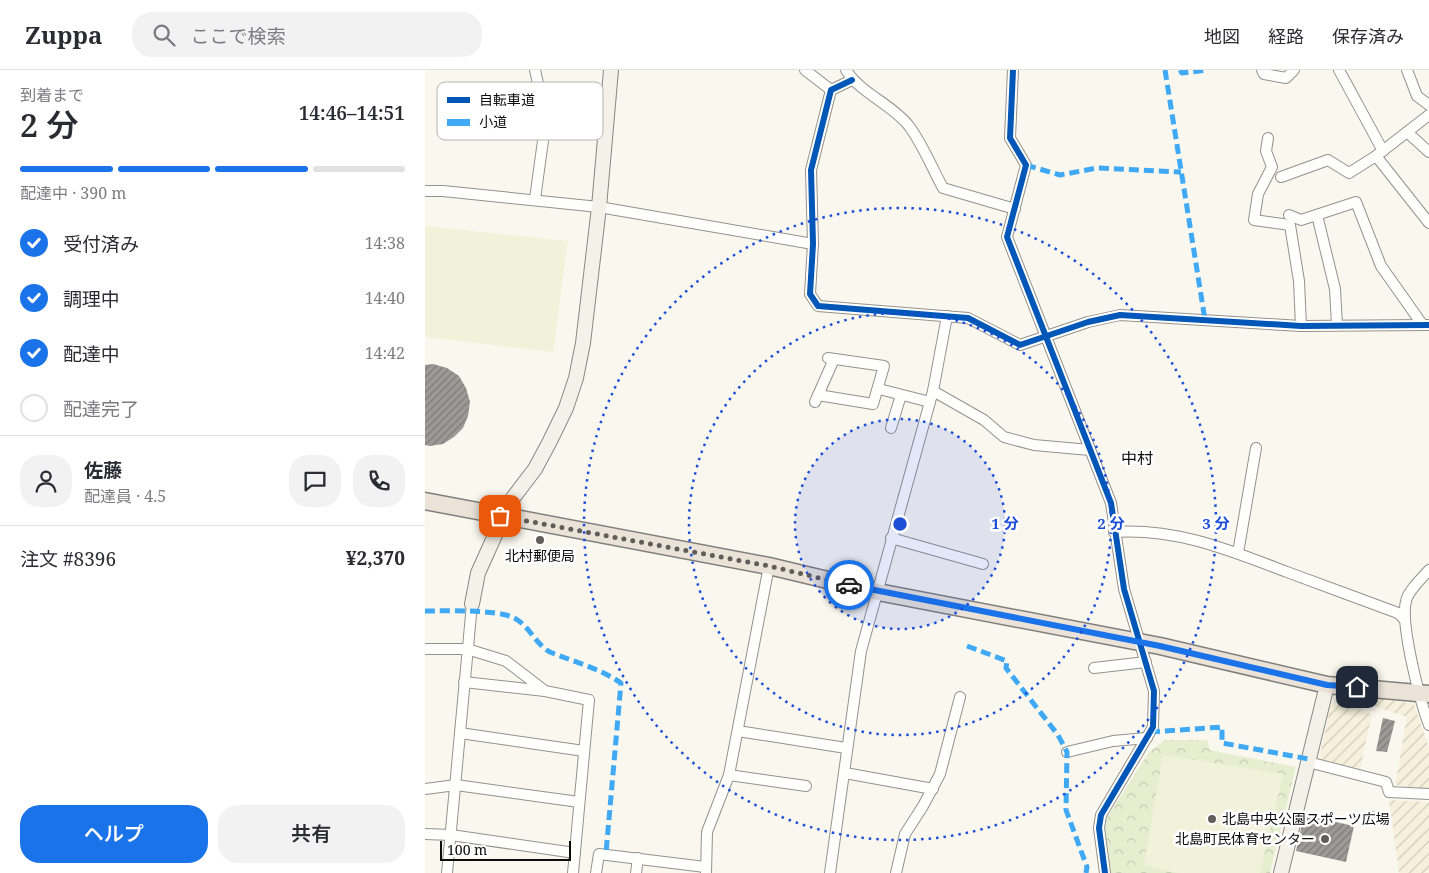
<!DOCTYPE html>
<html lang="ja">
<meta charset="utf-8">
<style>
:root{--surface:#fff;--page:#f2f2f3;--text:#2b2b33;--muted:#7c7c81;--line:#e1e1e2;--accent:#1a73e8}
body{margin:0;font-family:"Noto Serif","Noto Sans JP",serif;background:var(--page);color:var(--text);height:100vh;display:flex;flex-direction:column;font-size:19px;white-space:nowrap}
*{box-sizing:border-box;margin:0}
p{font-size:16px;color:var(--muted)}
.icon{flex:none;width:28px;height:28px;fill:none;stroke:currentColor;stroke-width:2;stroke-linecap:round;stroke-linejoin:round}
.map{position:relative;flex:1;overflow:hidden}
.details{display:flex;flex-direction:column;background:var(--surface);width:425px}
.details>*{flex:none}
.scale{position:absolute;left:15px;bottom:12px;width:131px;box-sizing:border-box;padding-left:5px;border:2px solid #0c0c0c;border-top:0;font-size:14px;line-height:18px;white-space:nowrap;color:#0c0c0c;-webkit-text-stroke:4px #fff;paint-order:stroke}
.pin{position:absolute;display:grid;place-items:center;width:42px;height:42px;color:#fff;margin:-21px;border-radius:10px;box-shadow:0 2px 8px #0006}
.courier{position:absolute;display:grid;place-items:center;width:50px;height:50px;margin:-25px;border:4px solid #1a73e8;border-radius:50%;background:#fff;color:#222;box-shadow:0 1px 6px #0007}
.summary em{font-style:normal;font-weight:600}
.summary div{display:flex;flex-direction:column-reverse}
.summary{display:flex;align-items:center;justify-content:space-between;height:85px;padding:0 20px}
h1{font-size:32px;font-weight:600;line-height:38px}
.bar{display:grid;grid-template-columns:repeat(4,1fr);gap:8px 5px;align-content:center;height:60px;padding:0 20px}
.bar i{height:6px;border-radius:4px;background:var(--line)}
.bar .active{background:var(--accent)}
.bar p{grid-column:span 4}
.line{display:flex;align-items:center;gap:12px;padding:0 20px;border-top:1px solid var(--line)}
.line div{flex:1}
.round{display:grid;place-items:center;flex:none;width:52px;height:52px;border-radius:20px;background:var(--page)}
ol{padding:0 20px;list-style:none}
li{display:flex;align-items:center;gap:15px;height:55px}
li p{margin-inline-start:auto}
li .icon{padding:5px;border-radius:50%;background:var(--accent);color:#fff;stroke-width:4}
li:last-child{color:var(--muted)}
li i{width:28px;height:28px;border:2px solid var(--line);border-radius:50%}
.button{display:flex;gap:10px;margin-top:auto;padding:10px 20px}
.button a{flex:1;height:58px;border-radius:20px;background:var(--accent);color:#fff;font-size:20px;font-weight:600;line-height:58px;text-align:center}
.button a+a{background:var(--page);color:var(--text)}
header{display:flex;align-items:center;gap:30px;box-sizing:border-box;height:70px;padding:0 25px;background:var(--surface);border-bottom:1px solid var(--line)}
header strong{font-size:24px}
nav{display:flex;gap:28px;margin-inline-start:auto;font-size:18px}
.search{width:350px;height:45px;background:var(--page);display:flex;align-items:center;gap:12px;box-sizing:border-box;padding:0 18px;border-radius:20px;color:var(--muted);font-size:19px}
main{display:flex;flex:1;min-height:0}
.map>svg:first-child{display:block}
</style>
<header>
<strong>Zuppa</strong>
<div class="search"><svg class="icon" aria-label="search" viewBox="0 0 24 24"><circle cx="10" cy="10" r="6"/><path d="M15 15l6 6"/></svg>ここで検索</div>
<nav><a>地図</a><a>経路</a><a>保存済み</a></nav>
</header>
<main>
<section class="details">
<div class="summary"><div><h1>2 分</h1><p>到着まで</p></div><em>14:46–14:51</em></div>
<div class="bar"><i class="active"></i><i class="active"></i><i class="active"></i><i></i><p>配達中 · 390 m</p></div>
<ol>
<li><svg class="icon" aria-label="check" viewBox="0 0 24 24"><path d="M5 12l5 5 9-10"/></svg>受付済み<p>14:38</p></li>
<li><svg class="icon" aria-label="check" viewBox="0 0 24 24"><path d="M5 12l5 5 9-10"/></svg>調理中<p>14:40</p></li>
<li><svg class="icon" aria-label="check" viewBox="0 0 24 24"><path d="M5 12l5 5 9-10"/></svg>配達中<p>14:42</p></li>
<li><i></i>配達完了</li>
</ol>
<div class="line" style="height:90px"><a class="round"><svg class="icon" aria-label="person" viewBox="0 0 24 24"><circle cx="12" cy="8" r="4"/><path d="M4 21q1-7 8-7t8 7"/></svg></a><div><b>佐藤</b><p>配達員 · 4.5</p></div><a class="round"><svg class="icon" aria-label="chat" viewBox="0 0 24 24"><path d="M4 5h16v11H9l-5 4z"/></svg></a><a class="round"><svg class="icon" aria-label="phone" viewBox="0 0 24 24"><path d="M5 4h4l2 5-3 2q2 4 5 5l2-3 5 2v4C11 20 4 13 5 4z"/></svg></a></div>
<div class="line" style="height:65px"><div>注文 #8396</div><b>¥2,370</b></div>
<div class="button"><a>ヘルプ</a><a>共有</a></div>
</section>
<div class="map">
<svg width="1004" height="803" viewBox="0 0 1004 803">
<defs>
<pattern id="farmland-furrows" width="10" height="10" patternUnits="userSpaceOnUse" patternTransform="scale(1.25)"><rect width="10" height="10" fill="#f6f0dc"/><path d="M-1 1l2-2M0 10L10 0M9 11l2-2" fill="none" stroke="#d2cdbc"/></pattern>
<pattern id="park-crowns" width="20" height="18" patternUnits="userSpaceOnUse" patternTransform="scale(1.25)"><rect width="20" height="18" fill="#e7eed0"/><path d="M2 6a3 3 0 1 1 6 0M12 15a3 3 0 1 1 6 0" fill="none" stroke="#c5cbb1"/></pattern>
<pattern id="building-hatch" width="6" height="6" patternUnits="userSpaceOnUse" patternTransform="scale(1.25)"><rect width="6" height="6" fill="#9c9a96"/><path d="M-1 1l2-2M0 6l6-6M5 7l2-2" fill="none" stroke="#7e7c79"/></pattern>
</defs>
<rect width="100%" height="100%" fill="#faf7ef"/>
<!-- farmland -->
<g fill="url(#farmland-furrows)">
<polygon points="923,623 989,634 1004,678 1004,719 970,715 982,647 922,627"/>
<polygon points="918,629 947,645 935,699 894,690 906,633"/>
<polygon points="964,730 1004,732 1004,803 974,803"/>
</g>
<!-- park -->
<polygon fill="url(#park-crowns)" points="740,670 782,670 785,680 871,697 845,803 685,803 679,752 724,682"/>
<!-- pitch -->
<g fill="#f0f2da">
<polygon points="0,156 143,171 128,282 0,267"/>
<polygon points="738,685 858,704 835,803 752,803 719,795"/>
</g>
<!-- building -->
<g fill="url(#building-hatch)">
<polygon points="8,294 22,298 34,306 41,318 45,332 43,346 38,358 29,367 18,374 5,376 0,375 0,295"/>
<polygon points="958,648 970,651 962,682 951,681"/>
<polygon points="944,740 951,742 948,754 941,753"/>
<polygon points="879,745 929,756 921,792 871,781"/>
</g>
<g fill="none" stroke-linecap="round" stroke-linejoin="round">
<defs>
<g id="street">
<polyline points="380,0 406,20"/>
<path d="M421,0C436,24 467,34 484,56C498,75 507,98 518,118L590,139"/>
<polyline points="588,0 585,68 601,95 582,167 686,433 699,519 729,621 728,657 676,745 674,758 680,803"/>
<polyline points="837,0 839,4 861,8 869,0"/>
<polyline points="914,0 958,81"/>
<polyline points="982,0 992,26 1004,35"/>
<polyline points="427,10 406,20 386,100 388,174 385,224 393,236 543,248 595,275 663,252 695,245 876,256 1004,255"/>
<polyline points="982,62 1004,82"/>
<polyline points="843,68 841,81 847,97 833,124 829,150 865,155 874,211 876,256"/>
<polyline points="951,86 1004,153"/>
<polyline points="856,107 903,90 924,103 951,86 1004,45"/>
<polyline points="0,121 18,121 174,137 388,174"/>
<polyline points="110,129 121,49 110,0"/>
<polyline points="864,145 876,150 931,132 956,196 997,254"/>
<polyline points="892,145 910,219 912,255"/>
<polyline points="454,319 505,332"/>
<polyline points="508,321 559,350 579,367 609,375 665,380"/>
<polyline points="393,325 448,334 459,296 403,288"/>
<polyline points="390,332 409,289"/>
<polyline points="466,358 476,325"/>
<path d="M689,462C752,458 804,480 862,502C899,516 936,529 973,543L980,550"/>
<polyline points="466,468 558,494"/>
<polyline points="813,483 831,378"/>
<path d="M1004,500C997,508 983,521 981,531C975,554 995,631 1004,655"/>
<polyline points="0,579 42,579 81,591 120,621 164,630 148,803"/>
<polyline points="669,598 721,592"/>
<polyline points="39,612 120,621"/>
<polyline points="313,661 421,678"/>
<polyline points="35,663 159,681"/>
<polyline points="642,682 688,671 722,668"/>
<polyline points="883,692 961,712 964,722 1004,724"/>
<polyline points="420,703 508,719"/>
<polyline points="304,705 381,716"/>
<polyline points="0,719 31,715 154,732"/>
<polyline points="0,764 26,765 150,783"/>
<polyline points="22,803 47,534"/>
<polyline points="171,803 174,784 280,797"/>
<polyline points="211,803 213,788"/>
<polyline points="281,803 282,762 304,705 344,496"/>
<polyline points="405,803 436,581 508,321 522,246"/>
<polyline points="471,803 480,764 498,736 515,704 535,627"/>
</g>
<g id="secondary">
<polyline points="47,534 53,503 71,463 75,445 110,399 125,371 141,338 151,308 158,273 174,137 186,0"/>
<polyline points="856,803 902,615"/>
</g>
<polyline id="primary" points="0,431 344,496 453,522 735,576 902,615 1004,624"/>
</defs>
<!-- street casing -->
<use href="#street" stroke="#93928e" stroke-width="12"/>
<!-- secondary casing -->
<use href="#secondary" stroke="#8a8885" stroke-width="16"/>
<!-- primary casing -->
<use href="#primary" stroke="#807f7c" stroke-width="19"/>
<!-- street -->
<use href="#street" stroke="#fefefd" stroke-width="10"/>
<!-- secondary -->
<use href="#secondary" stroke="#f4f1e9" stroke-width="14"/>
<!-- primary -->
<use href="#primary" stroke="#ebe3d8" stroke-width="16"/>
<!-- quiet -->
<g stroke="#3fa9f5" stroke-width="5" stroke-dasharray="10 5" stroke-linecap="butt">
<polyline points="740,0 780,250"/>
<polyline points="755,0 757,3 783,0"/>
<polyline points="601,95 635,105 672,98 756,102"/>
<path d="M0,541C20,541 72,539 89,548C104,555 111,575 125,582C149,592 174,598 196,613L181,783"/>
<polyline points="542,576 582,591 581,598 633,665 642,682 641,740 662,797 661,803"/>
<polyline points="725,662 797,657 797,673 884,689"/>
</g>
<defs>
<g id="cycleway">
<polyline points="588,0 585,68 601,95 582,167 686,433 699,519 729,621 728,657 676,745 674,758 680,803"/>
<polyline points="427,10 406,20 386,100 388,174 385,224 393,236 543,248 595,275 663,252 695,245 876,256 1004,255"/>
</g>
</defs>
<!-- cycleway casing -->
<use href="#cycleway" stroke="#fff" stroke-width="9"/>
<!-- cycleway -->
<use href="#cycleway" stroke="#0057b8" stroke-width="6"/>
</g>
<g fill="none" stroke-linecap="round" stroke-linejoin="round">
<!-- done -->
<polyline stroke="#5f5e5b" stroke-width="5" stroke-dasharray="0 9" points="75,446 344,496 424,515"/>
<!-- route -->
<polyline stroke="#1a73e8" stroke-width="6" points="424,515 735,576 902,615 932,617"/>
</g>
<!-- distance rings -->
<circle cx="475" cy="454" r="105" fill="#1d4ed8" fill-opacity=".12"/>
<g fill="none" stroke="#1d4ed8" stroke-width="2.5" stroke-dasharray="2.5 5">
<circle cx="475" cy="454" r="105"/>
<circle cx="475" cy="454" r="211"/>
<circle cx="475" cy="454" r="316"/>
</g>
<!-- markers -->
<g fill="#5f5e5b" stroke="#fff" stroke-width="2">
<circle cx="115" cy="470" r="5"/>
<circle cx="787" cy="749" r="5"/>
<circle cx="900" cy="769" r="5"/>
</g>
<g text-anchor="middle" stroke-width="5" stroke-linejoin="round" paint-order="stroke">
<!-- poi labels -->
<g font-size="14" fill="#0c0c0c" stroke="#fff">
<text x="115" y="491">北村郵便局</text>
<text x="797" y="754" text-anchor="start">北島中央公園スポーツ広場</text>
<text x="890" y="774" text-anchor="end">北島町民体育センター</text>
</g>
<!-- quarter labels -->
<g font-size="16" fill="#0c0c0c" stroke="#fff">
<text x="712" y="394">中村</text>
</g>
</g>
<!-- legend -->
<rect x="12" y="12" width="166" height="58" rx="8" fill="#fff" stroke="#b6b6b6" stroke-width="1"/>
<rect x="22" y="27" width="23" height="6" fill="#0057b8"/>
<rect x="22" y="49" width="23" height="7" fill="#3fa9f5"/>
<g font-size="14" fill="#0c0c0c">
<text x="54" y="35">自転車道</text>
<text x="54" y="57">小道</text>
</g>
<circle cx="475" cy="454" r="8" fill="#1d4ed8" stroke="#fff" stroke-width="2.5"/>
<g font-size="15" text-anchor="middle" font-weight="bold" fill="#1d4ed8" stroke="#fff" stroke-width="5" stroke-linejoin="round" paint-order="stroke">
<text x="580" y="459">1 分</text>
<text x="686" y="459">2 分</text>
<text x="791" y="459">3 分</text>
</g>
</svg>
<div class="scale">100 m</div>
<div class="pin" style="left:75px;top:446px;background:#ea580c"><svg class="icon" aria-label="bag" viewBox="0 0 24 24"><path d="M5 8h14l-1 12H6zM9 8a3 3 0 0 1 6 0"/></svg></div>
<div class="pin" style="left:932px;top:617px;background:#1f2937"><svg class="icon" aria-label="home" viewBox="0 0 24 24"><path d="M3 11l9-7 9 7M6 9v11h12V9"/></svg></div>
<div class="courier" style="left:424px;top:515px"><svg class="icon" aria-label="car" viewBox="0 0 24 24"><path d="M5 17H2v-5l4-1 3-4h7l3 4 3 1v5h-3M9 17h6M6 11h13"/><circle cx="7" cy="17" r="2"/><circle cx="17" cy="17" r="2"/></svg></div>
</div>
</main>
